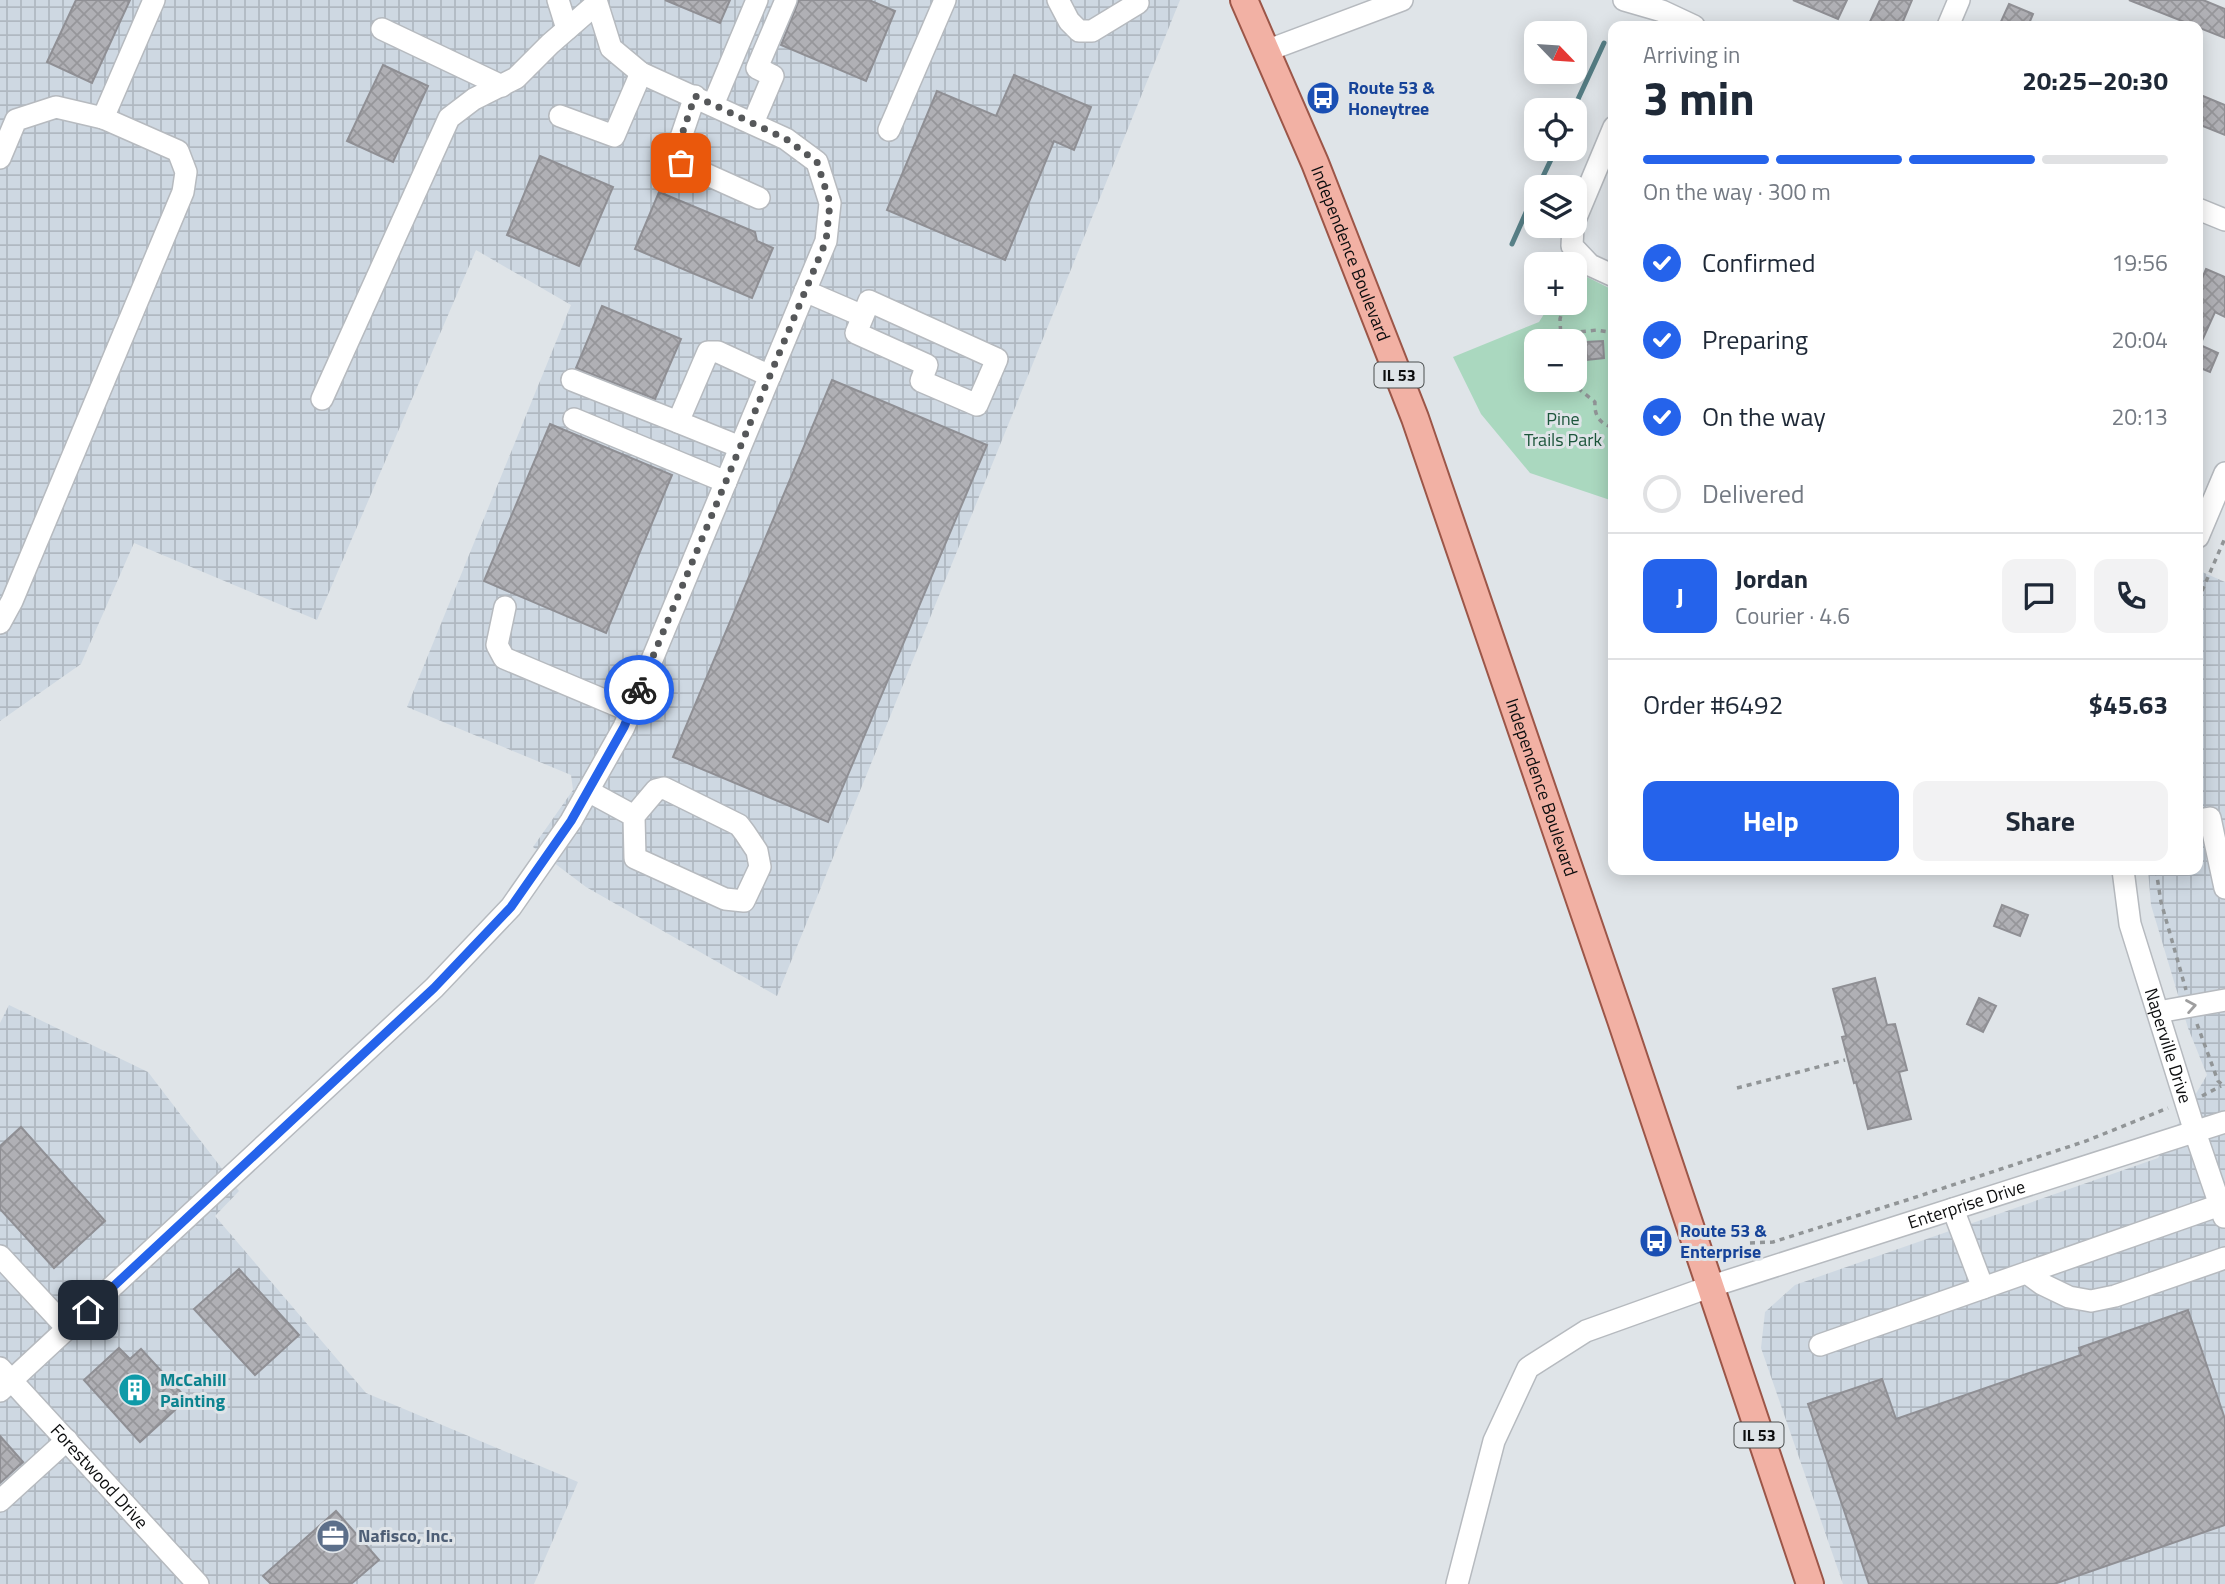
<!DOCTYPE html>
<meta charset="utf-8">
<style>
:root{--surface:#fff;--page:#f2f2f3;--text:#1f2937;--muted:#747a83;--line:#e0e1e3;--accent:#2563eb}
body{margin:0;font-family:"Titillium Web",sans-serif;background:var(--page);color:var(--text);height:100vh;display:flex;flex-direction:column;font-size:26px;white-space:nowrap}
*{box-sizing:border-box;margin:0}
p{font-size:23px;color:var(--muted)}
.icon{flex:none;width:38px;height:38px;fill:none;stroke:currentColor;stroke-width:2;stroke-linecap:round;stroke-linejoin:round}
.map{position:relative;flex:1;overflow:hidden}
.drawer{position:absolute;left:1608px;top:21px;width:595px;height:854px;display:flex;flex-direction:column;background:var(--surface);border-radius:14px;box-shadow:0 4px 18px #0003}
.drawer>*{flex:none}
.needle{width:46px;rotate:115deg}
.fabs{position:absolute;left:1524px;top:21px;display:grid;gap:14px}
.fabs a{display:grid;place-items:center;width:63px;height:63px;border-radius:14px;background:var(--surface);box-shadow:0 4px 18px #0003;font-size:35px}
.pin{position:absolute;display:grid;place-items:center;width:60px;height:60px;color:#fff;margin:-30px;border-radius:14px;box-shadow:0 4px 10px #0006}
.courier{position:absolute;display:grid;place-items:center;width:70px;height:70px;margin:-35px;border:5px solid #2563eb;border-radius:50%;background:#fff;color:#222;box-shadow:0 2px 9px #0007}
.head em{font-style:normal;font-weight:700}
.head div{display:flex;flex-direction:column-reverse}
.head{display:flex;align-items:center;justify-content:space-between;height:119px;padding:0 35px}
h1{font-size:46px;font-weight:700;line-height:52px}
.bar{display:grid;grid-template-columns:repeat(4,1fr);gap:10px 7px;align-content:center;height:84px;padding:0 35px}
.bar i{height:9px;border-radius:5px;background:var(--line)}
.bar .current{background:var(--accent)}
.bar p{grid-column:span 4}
.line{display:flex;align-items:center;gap:18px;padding:0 35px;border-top:2px solid var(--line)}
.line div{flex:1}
.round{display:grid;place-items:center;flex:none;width:74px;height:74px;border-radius:14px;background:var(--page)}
ol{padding:0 35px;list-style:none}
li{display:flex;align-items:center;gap:21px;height:77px}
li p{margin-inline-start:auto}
li .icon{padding:7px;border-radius:50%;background:var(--accent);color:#fff;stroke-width:4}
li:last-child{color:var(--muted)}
li i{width:38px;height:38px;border:4px solid var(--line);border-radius:50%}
.cta{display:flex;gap:14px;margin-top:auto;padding:14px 35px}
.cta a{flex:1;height:80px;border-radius:14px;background:var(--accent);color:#fff;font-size:28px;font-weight:700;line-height:80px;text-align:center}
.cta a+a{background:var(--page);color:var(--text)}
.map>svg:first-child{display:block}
</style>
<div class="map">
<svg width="2225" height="1584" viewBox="0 0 2225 1584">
<defs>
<pattern id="industrial-grid" width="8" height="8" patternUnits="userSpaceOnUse" patternTransform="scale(1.75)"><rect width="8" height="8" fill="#ced8e2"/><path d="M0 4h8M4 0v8" fill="none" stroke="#b0b8c1"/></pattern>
<pattern id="building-cross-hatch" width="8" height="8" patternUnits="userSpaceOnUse" patternTransform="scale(1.75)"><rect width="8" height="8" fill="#b0b0b5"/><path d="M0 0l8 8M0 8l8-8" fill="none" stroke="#96969a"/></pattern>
</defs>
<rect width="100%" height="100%" fill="#dfe4e8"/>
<!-- industrial -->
<g fill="url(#industrial-grid)">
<polygon points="0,0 1180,0 777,996 586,887 533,847 573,790 571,775 407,707 571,305 476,250 317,620 134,543 81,664 0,721"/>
<polygon points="2200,571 2225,582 2225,1584 1843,1584 1761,1348 1765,1312 1795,1285 2158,1158 2207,1075 2188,1028 2151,905 2148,870 2198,870 2198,577"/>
<polygon points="9,1005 148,1072 239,1191 215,1216 366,1393 578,1482 534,1584 0,1584 0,1023"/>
</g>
<!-- green -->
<path fill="#aad8bf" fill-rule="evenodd" d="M1575,271L1613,290V501L1530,473L1481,414L1453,357L1539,322L1551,303H1575ZM1536,341H1575V380H1536Z"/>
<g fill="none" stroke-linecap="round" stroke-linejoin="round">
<!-- stream -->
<g stroke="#588188" stroke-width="5">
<polyline points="1573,110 1604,43"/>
<polyline points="1538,187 1556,149"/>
<polyline points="1512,244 1536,190"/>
</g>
</g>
<!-- building -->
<g fill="url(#building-cross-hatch)" stroke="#8f8f94" stroke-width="2">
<polygon points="76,0 130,0 92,83 47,62"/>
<polygon points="665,0 730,0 720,23"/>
<polygon points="799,0 869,0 895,11 866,81 781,45"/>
<polygon points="1793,0 1847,0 1838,19"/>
<polygon points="1880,0 1912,0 1901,26 1868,26"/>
<polygon points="2129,0 2203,0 2225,9 2225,38"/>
<polygon points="2009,4 2033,14 2028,26 1999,26"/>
<polygon points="383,65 428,86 393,162 347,141"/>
<polygon points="1014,75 1091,107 1074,150 1054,141 1005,260 887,210 937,91 996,116"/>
<polygon points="2198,94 2225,105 2225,135 2198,124"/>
<polygon points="540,156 613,187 579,266 507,235"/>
<polygon points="659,192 755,232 757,241 773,248 752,298 635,249"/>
<polygon points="2206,269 2225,277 2225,317 2215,312 2200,345 2218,353 2210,372 2198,367 2198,288"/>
<polygon points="602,306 681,339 655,399 576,368"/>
<polygon points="1603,341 1604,358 1587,360 1586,342"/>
<polygon points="832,380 987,445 828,822 673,757"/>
<polygon points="550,424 672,475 606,633 484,581"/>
<polygon points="2002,905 2028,915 2020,936 1994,926"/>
<polygon points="1875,978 1887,1025 1895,1024 1907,1070 1899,1072 1911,1119 1868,1129 1856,1082 1854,1083 1842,1037 1846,1036 1833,989"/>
<polygon points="1979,998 1996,1006 1983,1032 1967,1024"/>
<polygon points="21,1127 105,1221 54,1268 0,1209 0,1146"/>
<polygon points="239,1269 299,1335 255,1375 194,1309"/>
<polygon points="2188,1310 2225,1419 2225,1525 2054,1584 1869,1584 1808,1404 1882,1379 1896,1419 2081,1355 2079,1348"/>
<polygon points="119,1348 130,1359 141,1349 187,1399 140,1442 84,1380"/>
<polygon points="0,1436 23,1462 0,1483"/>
<polygon points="336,1511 379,1560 351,1584 271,1584 263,1576"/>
</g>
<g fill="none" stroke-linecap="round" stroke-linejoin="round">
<defs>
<g id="minor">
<polyline points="558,0 567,29"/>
<polyline points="1058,0 1069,21 1079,31 1092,31 1138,3"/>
<polyline points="1624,0 1662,11 1694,26"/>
<polyline points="1948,26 1959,0"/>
<polyline points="382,29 502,86"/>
<polyline points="1266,51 1402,0"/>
<polyline points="695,96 675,155 681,163 759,198"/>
<polyline points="713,105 757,0"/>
<polyline points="560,116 614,136 641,73"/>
<polyline points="103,118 154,0"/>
<polyline points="753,123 773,76 757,68 786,0"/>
<polyline points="889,130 945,0"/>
<polyline points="0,158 16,120 56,107 103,118 178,151 186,172 183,192 12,601 0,623"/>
<polyline points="2198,209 2225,220"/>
<polyline points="1575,220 1614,127"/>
<polyline points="1573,226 1572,246 1590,265 1614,276"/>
<polyline points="805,291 863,316 869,301 997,359 977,405 921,381 927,365 856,333 863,316"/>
<polyline points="572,380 678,422"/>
<polyline points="322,399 449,118 474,99 516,78 550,44 596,4"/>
<polyline points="574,419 726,482"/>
<polyline points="740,447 678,422 708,352 718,352 770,376"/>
<polyline points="2198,537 2225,473"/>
<polyline points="505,607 497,645 504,658 630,711"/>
<polyline points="588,791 634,816 635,858 725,899 744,901 760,867 757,851 745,833 739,825 664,788 656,790 634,816"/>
<polyline points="2198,820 2210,818 2225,888"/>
<path id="s1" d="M2123,870L2130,924L2195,1132L2224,1217"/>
<polyline points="2158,1012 2225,1000"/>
<polyline points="1953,1209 1983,1288"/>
<polyline points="0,1256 67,1328"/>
<polyline points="2027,1273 2042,1284 2069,1297 2091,1301 2115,1296 2225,1258"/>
<polyline points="1820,1345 2220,1205"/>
<path id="s2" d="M0,1368L198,1584"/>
<polyline points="0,1391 434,988 511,907 571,821 624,727 826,241 830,203 817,162 786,139 641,73 611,48 596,0"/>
<polyline points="0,1501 67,1440"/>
<path id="s3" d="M1457,1584L1494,1441L1528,1368L1586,1331L1709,1287L2225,1122"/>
</g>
<g id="major">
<path id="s4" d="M1244,0L1315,163L1415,418L1621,1020L1810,1584"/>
</g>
</defs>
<!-- minor casing -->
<use href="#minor" stroke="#b6babf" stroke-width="24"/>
<!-- major casing -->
<use href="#major" stroke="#9c5648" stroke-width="30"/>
<!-- path -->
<g stroke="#919597" stroke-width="3.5" stroke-dasharray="5 5" stroke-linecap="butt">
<polyline points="1561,334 1597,330 1614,333"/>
<polyline points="1561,341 1560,319 1564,303"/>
<path d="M1572,380L1579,389L1595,402C1594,416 1600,424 1614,428"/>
<polyline points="2198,600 2225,538"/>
<polyline points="2156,870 2161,902 2186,990"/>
<polyline points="2197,1024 2218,1081 2225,1087"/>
<polyline points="1737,1088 1845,1060"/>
<polyline points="2202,1096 2221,1086"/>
<polyline points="1750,1243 1773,1242 1907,1200 2086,1141 2168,1108"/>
</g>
<!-- minor -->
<use href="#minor" stroke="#fff" stroke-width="21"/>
<!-- major -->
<use href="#major" stroke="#f2b1a4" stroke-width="26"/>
</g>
<!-- one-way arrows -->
<defs><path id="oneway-chevron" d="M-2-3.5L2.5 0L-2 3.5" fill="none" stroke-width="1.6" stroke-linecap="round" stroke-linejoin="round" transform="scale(1.75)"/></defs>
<use stroke="#9e9e9f" href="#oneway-chevron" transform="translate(2191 1006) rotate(-10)"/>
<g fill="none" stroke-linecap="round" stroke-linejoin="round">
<!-- done -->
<polyline stroke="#56585a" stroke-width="7" stroke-dasharray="0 12.6" points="639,690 826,241 830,203 817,162 786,139 695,96 675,155 681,163"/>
<!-- route -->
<polyline stroke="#2563eb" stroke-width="9" points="88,1310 434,988 511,907 571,821 624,727 639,690"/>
</g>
<!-- icons -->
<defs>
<symbol id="bus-disc" viewBox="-11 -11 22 22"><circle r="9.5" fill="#1a4fb4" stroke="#dfe4e8"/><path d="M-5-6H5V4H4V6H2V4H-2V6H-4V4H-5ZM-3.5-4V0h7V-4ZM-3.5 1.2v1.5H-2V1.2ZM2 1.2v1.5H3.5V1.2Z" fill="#fff"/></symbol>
<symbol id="building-disc" viewBox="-11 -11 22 22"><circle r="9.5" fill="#0f9aa8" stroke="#dfe4e8"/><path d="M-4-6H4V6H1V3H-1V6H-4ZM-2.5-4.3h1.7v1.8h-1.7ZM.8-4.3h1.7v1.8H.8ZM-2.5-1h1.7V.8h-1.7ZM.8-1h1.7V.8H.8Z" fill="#fff"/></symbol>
<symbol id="office-disc" viewBox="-11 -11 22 22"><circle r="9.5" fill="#5c6f8a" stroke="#dfe4e8"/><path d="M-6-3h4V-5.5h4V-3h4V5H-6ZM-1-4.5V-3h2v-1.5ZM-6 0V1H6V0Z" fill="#fff"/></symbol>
</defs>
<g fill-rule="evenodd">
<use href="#bus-disc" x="1304" y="79" width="38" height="38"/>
<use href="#bus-disc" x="1637" y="1222" width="38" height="38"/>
<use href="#building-disc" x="116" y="1371" width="38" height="38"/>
<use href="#office-disc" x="314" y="1517" width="38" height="38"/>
</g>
<g text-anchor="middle" stroke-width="6" stroke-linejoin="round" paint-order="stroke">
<!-- shield labels -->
<g fill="#dfe4e8" stroke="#4b4e4f" stroke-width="2">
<rect x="1374.5" y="362.5" width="49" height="25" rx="5"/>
<rect x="1734.5" y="1422.5" width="49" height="25" rx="5"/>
</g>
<g font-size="16" font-weight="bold" fill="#0c0d0e">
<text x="1399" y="381">IL 53</text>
<text x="1759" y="1441">IL 53</text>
</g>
<!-- transit labels -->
<g font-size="18" font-weight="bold" fill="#164399" stroke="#dfe4e8" text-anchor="start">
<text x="1348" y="94">Route 53 &amp;<tspan x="1348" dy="21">Honeytree</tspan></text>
<text x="1680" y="1237">Route 53 &amp;<tspan x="1680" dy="21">Enterprise</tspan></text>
</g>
<!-- street labels -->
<g font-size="18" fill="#0c0d0e" stroke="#dfe4e8">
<text dy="6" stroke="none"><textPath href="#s4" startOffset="275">Independence Boulevard</textPath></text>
<text dy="6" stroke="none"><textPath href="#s4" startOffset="842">Independence Boulevard</textPath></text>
<text dy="6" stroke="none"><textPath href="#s1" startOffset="182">Naperville Drive</textPath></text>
<text dy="6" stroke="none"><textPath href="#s3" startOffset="698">Enterprise Drive</textPath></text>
<text dy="6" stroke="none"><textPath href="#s2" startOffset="147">Forestwood Drive</textPath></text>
</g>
<!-- park labels -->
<g font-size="18" fill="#1c553b" stroke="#dfe4e8">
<text x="1563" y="425">Pine<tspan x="1563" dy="21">Trails Park</tspan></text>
</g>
<!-- culture labels -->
<g font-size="18" font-weight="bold" fill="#0d838f" stroke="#dfe4e8" text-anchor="start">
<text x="160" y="1386">McCahill<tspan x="160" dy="21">Painting</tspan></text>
</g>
<!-- service labels -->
<g font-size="18" font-weight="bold" fill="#4e5e75" stroke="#dfe4e8" text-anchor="start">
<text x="358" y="1542">Nafisco, Inc.</text>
</g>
</g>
</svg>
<div class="fabs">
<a><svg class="needle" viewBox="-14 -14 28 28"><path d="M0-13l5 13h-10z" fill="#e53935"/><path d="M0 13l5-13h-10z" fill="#747a83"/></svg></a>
<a><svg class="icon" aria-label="locate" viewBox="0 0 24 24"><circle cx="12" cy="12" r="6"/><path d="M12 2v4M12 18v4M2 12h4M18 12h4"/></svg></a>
<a><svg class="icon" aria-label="layers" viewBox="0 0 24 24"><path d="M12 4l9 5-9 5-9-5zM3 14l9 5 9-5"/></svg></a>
<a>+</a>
<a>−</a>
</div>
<div class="pin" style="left:681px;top:163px;background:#ea580c"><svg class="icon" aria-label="bag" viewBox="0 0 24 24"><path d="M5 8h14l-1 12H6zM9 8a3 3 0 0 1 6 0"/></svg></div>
<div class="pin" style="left:88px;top:1310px;background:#1f2937"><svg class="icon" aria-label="home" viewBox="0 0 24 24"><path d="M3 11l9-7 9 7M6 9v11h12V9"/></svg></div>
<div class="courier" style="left:639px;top:690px"><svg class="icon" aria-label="bike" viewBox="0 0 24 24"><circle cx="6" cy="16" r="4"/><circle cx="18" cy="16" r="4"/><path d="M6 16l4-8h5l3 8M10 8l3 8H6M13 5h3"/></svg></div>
<section class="drawer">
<div class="head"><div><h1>3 min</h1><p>Arriving in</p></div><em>20:25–20:30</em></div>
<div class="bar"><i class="current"></i><i class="current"></i><i class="current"></i><i></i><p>On the way · 300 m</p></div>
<ol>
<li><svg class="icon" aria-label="check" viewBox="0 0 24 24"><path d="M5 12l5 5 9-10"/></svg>Confirmed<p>19:56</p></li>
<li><svg class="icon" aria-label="check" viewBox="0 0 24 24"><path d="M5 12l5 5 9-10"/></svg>Preparing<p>20:04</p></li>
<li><svg class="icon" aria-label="check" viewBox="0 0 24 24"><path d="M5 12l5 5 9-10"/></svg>On the way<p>20:13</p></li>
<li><i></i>Delivered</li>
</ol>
<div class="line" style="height:126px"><b class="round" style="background:var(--accent);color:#fff">J</b><div><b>Jordan</b><p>Courier · 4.6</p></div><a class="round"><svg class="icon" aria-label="chat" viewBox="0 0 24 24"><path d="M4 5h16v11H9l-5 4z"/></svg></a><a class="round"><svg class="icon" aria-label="phone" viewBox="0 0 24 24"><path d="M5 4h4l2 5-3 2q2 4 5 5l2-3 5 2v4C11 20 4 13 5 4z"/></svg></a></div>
<div class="line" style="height:91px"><div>Order #6492</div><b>$45.63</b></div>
<div class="cta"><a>Help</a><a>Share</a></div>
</section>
</div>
